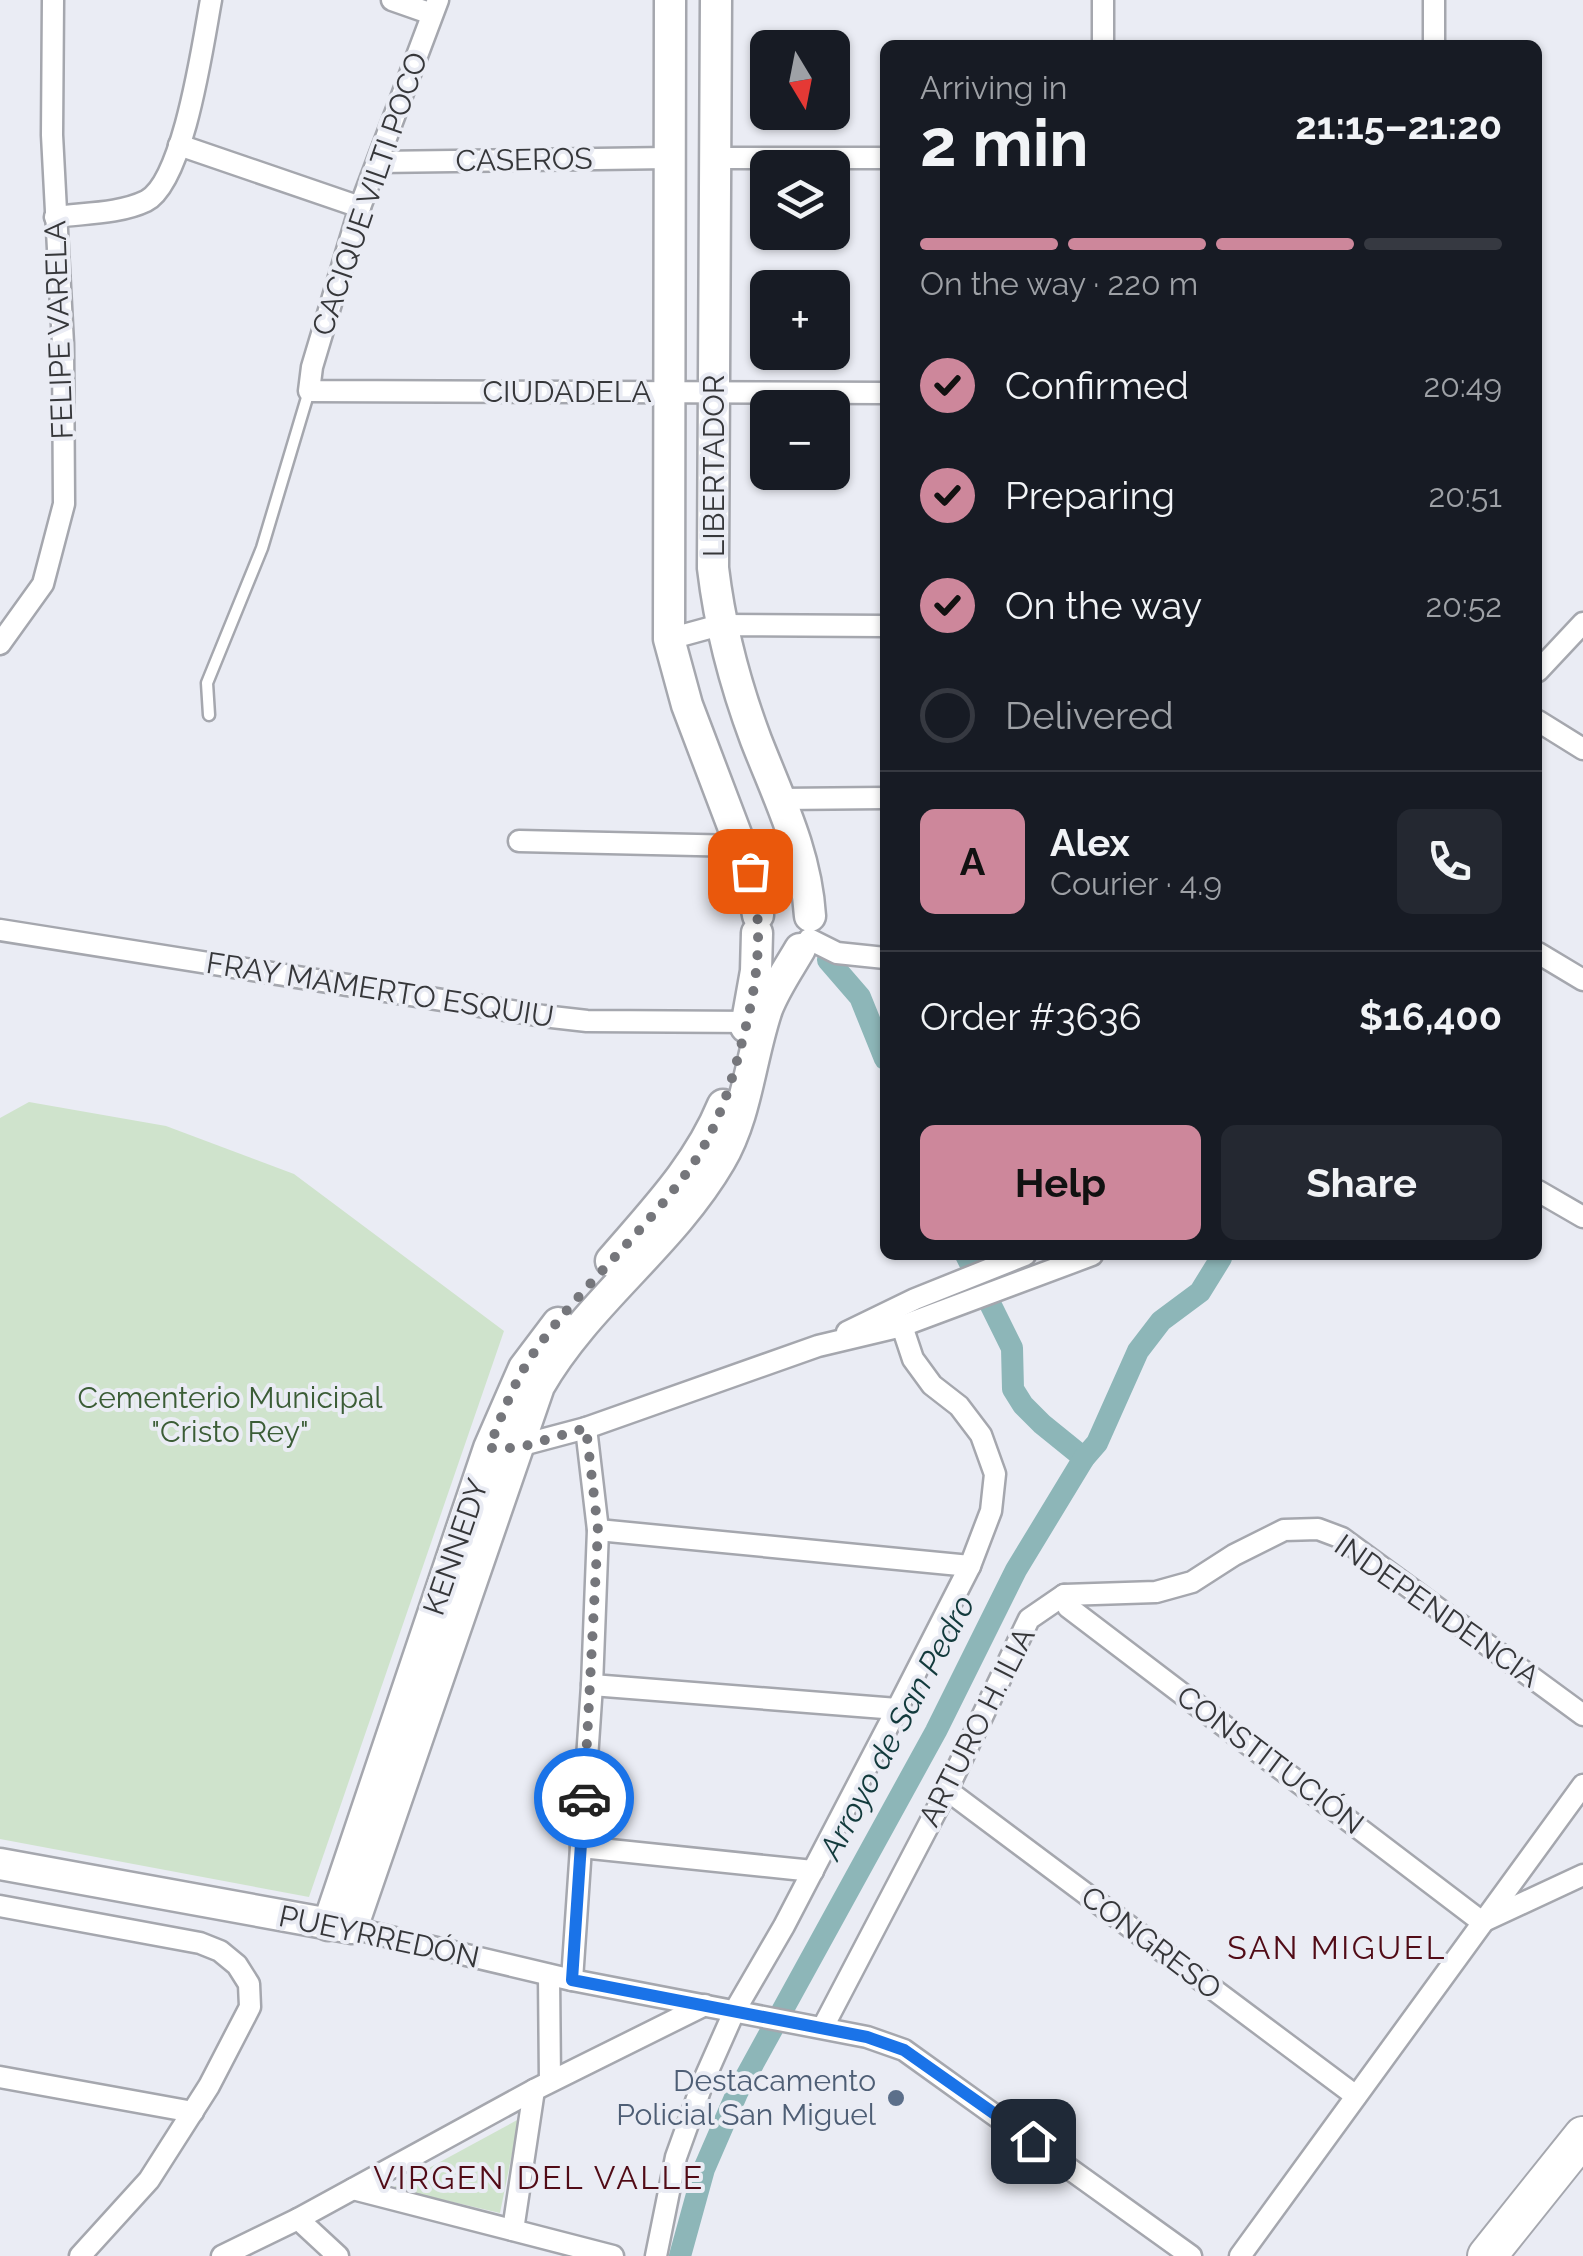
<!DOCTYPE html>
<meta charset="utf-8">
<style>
:root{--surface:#171b24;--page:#242831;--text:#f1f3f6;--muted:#9ea1a6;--line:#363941;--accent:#cd879b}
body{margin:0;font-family:Raleway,sans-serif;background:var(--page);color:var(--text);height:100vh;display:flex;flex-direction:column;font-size:38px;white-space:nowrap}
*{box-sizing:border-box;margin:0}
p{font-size:32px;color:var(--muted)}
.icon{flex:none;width:55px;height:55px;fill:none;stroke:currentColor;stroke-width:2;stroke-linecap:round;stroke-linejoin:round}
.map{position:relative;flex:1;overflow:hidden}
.details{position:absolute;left:880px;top:40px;width:662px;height:1220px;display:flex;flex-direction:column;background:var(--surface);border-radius:15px;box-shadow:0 2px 8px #0004}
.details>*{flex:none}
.needle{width:65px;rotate:170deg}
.tools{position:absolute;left:750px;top:30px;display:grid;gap:20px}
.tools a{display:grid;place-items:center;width:100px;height:100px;border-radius:15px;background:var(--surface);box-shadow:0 2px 8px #0004;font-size:50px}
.pin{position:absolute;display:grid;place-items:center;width:85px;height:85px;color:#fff;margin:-42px;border-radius:20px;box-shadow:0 5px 15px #0006}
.courier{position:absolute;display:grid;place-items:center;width:100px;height:100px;margin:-50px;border:8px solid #1a73e8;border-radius:50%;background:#fff;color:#222;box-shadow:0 2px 12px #0007}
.overview em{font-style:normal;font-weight:700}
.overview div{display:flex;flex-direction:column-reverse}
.overview{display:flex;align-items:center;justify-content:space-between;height:170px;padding:0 40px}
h1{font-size:65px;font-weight:700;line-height:75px}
.bar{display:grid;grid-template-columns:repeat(4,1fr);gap:15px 10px;align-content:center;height:120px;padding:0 40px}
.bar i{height:12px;border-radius:8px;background:var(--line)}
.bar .selected{background:var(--accent)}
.bar p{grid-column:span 4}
.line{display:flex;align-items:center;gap:25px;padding:0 40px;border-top:2px solid var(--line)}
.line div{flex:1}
.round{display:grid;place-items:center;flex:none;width:105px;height:105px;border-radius:15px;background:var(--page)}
ol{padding:0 40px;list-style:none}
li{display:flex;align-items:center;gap:30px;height:110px}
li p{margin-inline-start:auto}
li .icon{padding:10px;border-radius:50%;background:var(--accent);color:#111;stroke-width:4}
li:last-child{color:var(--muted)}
li i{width:55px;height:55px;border:5px solid var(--line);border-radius:50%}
.cta{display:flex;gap:20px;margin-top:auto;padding:20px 40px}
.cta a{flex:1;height:115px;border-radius:15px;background:var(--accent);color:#111;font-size:40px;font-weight:700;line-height:115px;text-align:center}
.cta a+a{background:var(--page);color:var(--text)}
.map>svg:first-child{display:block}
</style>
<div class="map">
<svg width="1583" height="2256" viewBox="0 0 1583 2256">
<rect width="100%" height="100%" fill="#eaecf4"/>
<!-- green -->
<g fill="#cfe3cc">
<polygon points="29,1102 166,1126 294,1174 504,1331 309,1897 0,1839 0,1118"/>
<polygon points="519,2119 500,2213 392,2188"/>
</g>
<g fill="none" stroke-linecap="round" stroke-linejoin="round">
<!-- canal -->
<g stroke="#8db6b8" stroke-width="22">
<polyline points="828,960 860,997 885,1059"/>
<polyline points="966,1255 1012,1348 1013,1389 1023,1405 1042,1424 1084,1458"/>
<polyline points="680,2256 704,2169 737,2093 936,1731 1016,1570 1084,1458 1097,1443 1138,1351 1161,1321 1200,1292 1221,1258"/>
</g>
<defs>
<polyline id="lane" points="209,715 207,683 262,548 309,391"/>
<g id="street">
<polyline points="392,0 432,14"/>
<polyline points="438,0 360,207 312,367 309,391 885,393"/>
<polyline points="1103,0 1103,45"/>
<polyline points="1434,0 1434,45"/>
<polyline points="179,145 360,207"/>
<polyline points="715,158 885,158"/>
<polyline points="378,162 669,158"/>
<path d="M55,217C83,213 119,214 146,201C184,181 203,43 211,0"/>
<polyline points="669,639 720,625 885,626"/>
<polyline points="0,644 43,584 64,504 63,344 52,135 53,0"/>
<polyline points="1538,671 1583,623"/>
<polyline points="1538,721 1583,749"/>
<polyline points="780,799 885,798"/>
<polyline points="519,841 741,846"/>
<polyline points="0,930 543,1016 587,1021 756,1022"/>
<polyline points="809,939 837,953 885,958"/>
<polyline points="1538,953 1583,980"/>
<polyline points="1538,1191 1583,1217"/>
<polyline points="847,1332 915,1299 1025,1255"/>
<polyline points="511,1448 586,1428 818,1346 902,1326 1092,1255"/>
<polyline points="598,1530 970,1566"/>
<polyline points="1064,1595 1068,1607 1482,1922 1583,1875"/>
<polyline points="592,1685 897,1709"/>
<polyline points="947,1790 1356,2096"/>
<polyline points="581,1847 813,1871"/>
<polyline points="0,1906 200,1943 220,1951 237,1965 249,1984 250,2007 209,2086 149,2180 80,2256"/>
<polyline points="352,1928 572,1980 867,2037 904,2050 1191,2256"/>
<polyline points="549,1975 550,2081"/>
<polyline points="572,1980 592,1685 598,1530 586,1428"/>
<polyline points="823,2027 947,1790 1029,1619 1064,1595 1156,1592 1192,1582 1234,1555 1284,1530 1318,1529 1342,1538 1583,1715"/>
<polyline points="0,2077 193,2112"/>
<polyline points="353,2189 613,2256"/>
<polyline points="298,2219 338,2256"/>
<polyline points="513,2230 534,2090"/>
<polyline points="222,2256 298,2219 534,2090 705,2005"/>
<polyline points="656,2256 676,2157 703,2082 734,2012 784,1926 897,1709 970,1566 991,1511 995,1474 981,1435 959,1406 932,1385 913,1359 902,1326"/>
<polyline points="1240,2256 1583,1785"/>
</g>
<g id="secondary">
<polyline points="670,0 669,639 687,705 750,871 758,915"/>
<path d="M716,0L713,568C720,627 735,684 756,740C779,799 806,852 810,916"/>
<polyline points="746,1027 756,971 757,933"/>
<path d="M611,1261C653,1212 698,1166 723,1105"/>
<path d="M0,1864L352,1928L539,1386C587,1302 671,1245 720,1161C747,1115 750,1059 767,1009C775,988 789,968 800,949"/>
<polyline points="328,1925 489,1448 524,1368 558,1323"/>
</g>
<polyline id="highway" points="1487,2256 1583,2136"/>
</defs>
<!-- lane casing -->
<use href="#lane" stroke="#a5a7ae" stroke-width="15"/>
<!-- street casing -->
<use href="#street" stroke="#a5a7ae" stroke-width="25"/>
<!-- secondary casing -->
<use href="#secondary" stroke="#a5a7ae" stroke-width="35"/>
<!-- highway casing -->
<use href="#highway" stroke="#a5a7ae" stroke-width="42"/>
<!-- lane -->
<use href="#lane" stroke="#fff" stroke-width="10"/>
<!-- street -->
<use href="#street" stroke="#fff" stroke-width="20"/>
<!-- secondary -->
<use href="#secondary" stroke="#fff" stroke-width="30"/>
<!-- highway -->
<use href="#highway" stroke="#fff" stroke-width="38"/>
</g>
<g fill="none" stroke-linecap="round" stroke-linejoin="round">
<!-- done -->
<path stroke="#75767b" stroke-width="10" stroke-dasharray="0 18" d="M584,1798L598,1530L586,1428L518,1448H489C502,1415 514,1381 535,1351C582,1285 646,1231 693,1164C722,1121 735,1071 747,1022C759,972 763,920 750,871"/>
<!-- route -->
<polyline stroke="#1a73e8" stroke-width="12" points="584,1798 572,1980 867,2037 904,2050 1033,2141"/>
</g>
<!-- markers -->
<circle fill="#5c6f8a" stroke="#eaecf4" stroke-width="4" cx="896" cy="2098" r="10"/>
<g text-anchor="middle" stroke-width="8" stroke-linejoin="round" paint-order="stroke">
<!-- street labels -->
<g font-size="30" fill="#36373a" stroke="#eaecf4">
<text transform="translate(524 160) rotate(-1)" y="10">CASEROS</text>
<text transform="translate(370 194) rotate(-71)" y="10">CACIQUE VILTI POCO</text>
<text transform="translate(59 330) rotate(-92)" y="10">FELIPE VARELA</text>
<text x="567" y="402">CIUDADELA</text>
<text transform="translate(714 466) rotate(-90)" y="10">LIBERTADOR</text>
<text transform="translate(380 990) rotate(9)" y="10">FRAY MAMERTO ESQUIU</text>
<text transform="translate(456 1547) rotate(-71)" y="10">KENNEDY</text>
<text transform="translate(1437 1611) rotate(35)" y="10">INDEPENDENCIA</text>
<text transform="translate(977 1727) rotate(-63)" y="10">ARTURO H. ILIA</text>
<text transform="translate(1270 1760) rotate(37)" y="10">CONSTITUCIÓN</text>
<text transform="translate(379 1937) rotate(12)" y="10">PUEYRREDÓN</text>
<text transform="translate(1151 1943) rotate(37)" y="10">CONGRESO</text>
</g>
<!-- park labels -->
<g font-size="30" fill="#3b5d36" stroke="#eaecf4">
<text x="230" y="1408">Cementerio Municipal<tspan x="230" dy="34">"Cristo Rey"</tspan></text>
</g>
<!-- service labels -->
<g font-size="30" fill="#4e5e75" stroke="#eaecf4" text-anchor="end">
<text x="876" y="2091">Destacamento<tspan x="876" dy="34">Policial San Miguel</tspan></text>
</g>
<!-- water labels -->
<g font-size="32" font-style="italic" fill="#123a3c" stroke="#eaecf4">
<text transform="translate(897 1727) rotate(-62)" y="11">Arroyo de San Pedro</text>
</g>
<!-- neighbourhood labels -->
<g font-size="32" letter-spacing="2.5" fill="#510b16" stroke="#eaecf4">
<text x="1337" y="1959">SAN MIGUEL</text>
<text x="539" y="2189">VIRGEN DEL VALLE</text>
</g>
</g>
</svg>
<div class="tools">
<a><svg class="needle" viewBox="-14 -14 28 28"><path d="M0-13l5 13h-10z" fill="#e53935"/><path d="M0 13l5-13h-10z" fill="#9ea1a6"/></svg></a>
<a><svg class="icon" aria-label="layers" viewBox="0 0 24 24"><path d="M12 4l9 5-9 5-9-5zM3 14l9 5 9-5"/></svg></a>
<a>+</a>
<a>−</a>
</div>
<div class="pin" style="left:750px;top:871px;background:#ea580c"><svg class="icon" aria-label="bag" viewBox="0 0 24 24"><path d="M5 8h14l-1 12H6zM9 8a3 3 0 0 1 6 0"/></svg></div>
<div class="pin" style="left:1033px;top:2141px;background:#1f2937"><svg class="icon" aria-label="home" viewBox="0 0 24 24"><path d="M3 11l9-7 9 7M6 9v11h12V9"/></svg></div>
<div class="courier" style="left:584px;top:1798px"><svg class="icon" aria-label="car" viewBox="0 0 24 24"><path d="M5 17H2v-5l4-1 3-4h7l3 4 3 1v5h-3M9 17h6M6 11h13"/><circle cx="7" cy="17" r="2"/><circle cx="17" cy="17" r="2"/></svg></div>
<section class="details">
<div class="overview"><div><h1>2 min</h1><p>Arriving in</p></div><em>21:15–21:20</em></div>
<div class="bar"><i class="selected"></i><i class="selected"></i><i class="selected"></i><i></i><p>On the way · 220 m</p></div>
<ol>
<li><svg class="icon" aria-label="check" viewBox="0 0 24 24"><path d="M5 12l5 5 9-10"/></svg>Confirmed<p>20:49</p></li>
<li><svg class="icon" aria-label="check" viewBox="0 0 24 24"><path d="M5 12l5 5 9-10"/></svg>Preparing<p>20:51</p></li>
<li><svg class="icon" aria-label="check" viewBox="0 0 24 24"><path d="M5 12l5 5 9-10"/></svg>On the way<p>20:52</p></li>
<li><i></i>Delivered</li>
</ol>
<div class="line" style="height:180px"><b class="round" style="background:var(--accent);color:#111">A</b><div><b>Alex</b><p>Courier · 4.9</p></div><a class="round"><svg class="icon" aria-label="phone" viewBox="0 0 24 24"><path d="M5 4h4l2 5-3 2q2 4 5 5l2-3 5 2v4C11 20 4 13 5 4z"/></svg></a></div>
<div class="line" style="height:130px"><div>Order #3636</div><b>$16,400</b></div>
<div class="cta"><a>Help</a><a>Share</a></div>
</section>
</div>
